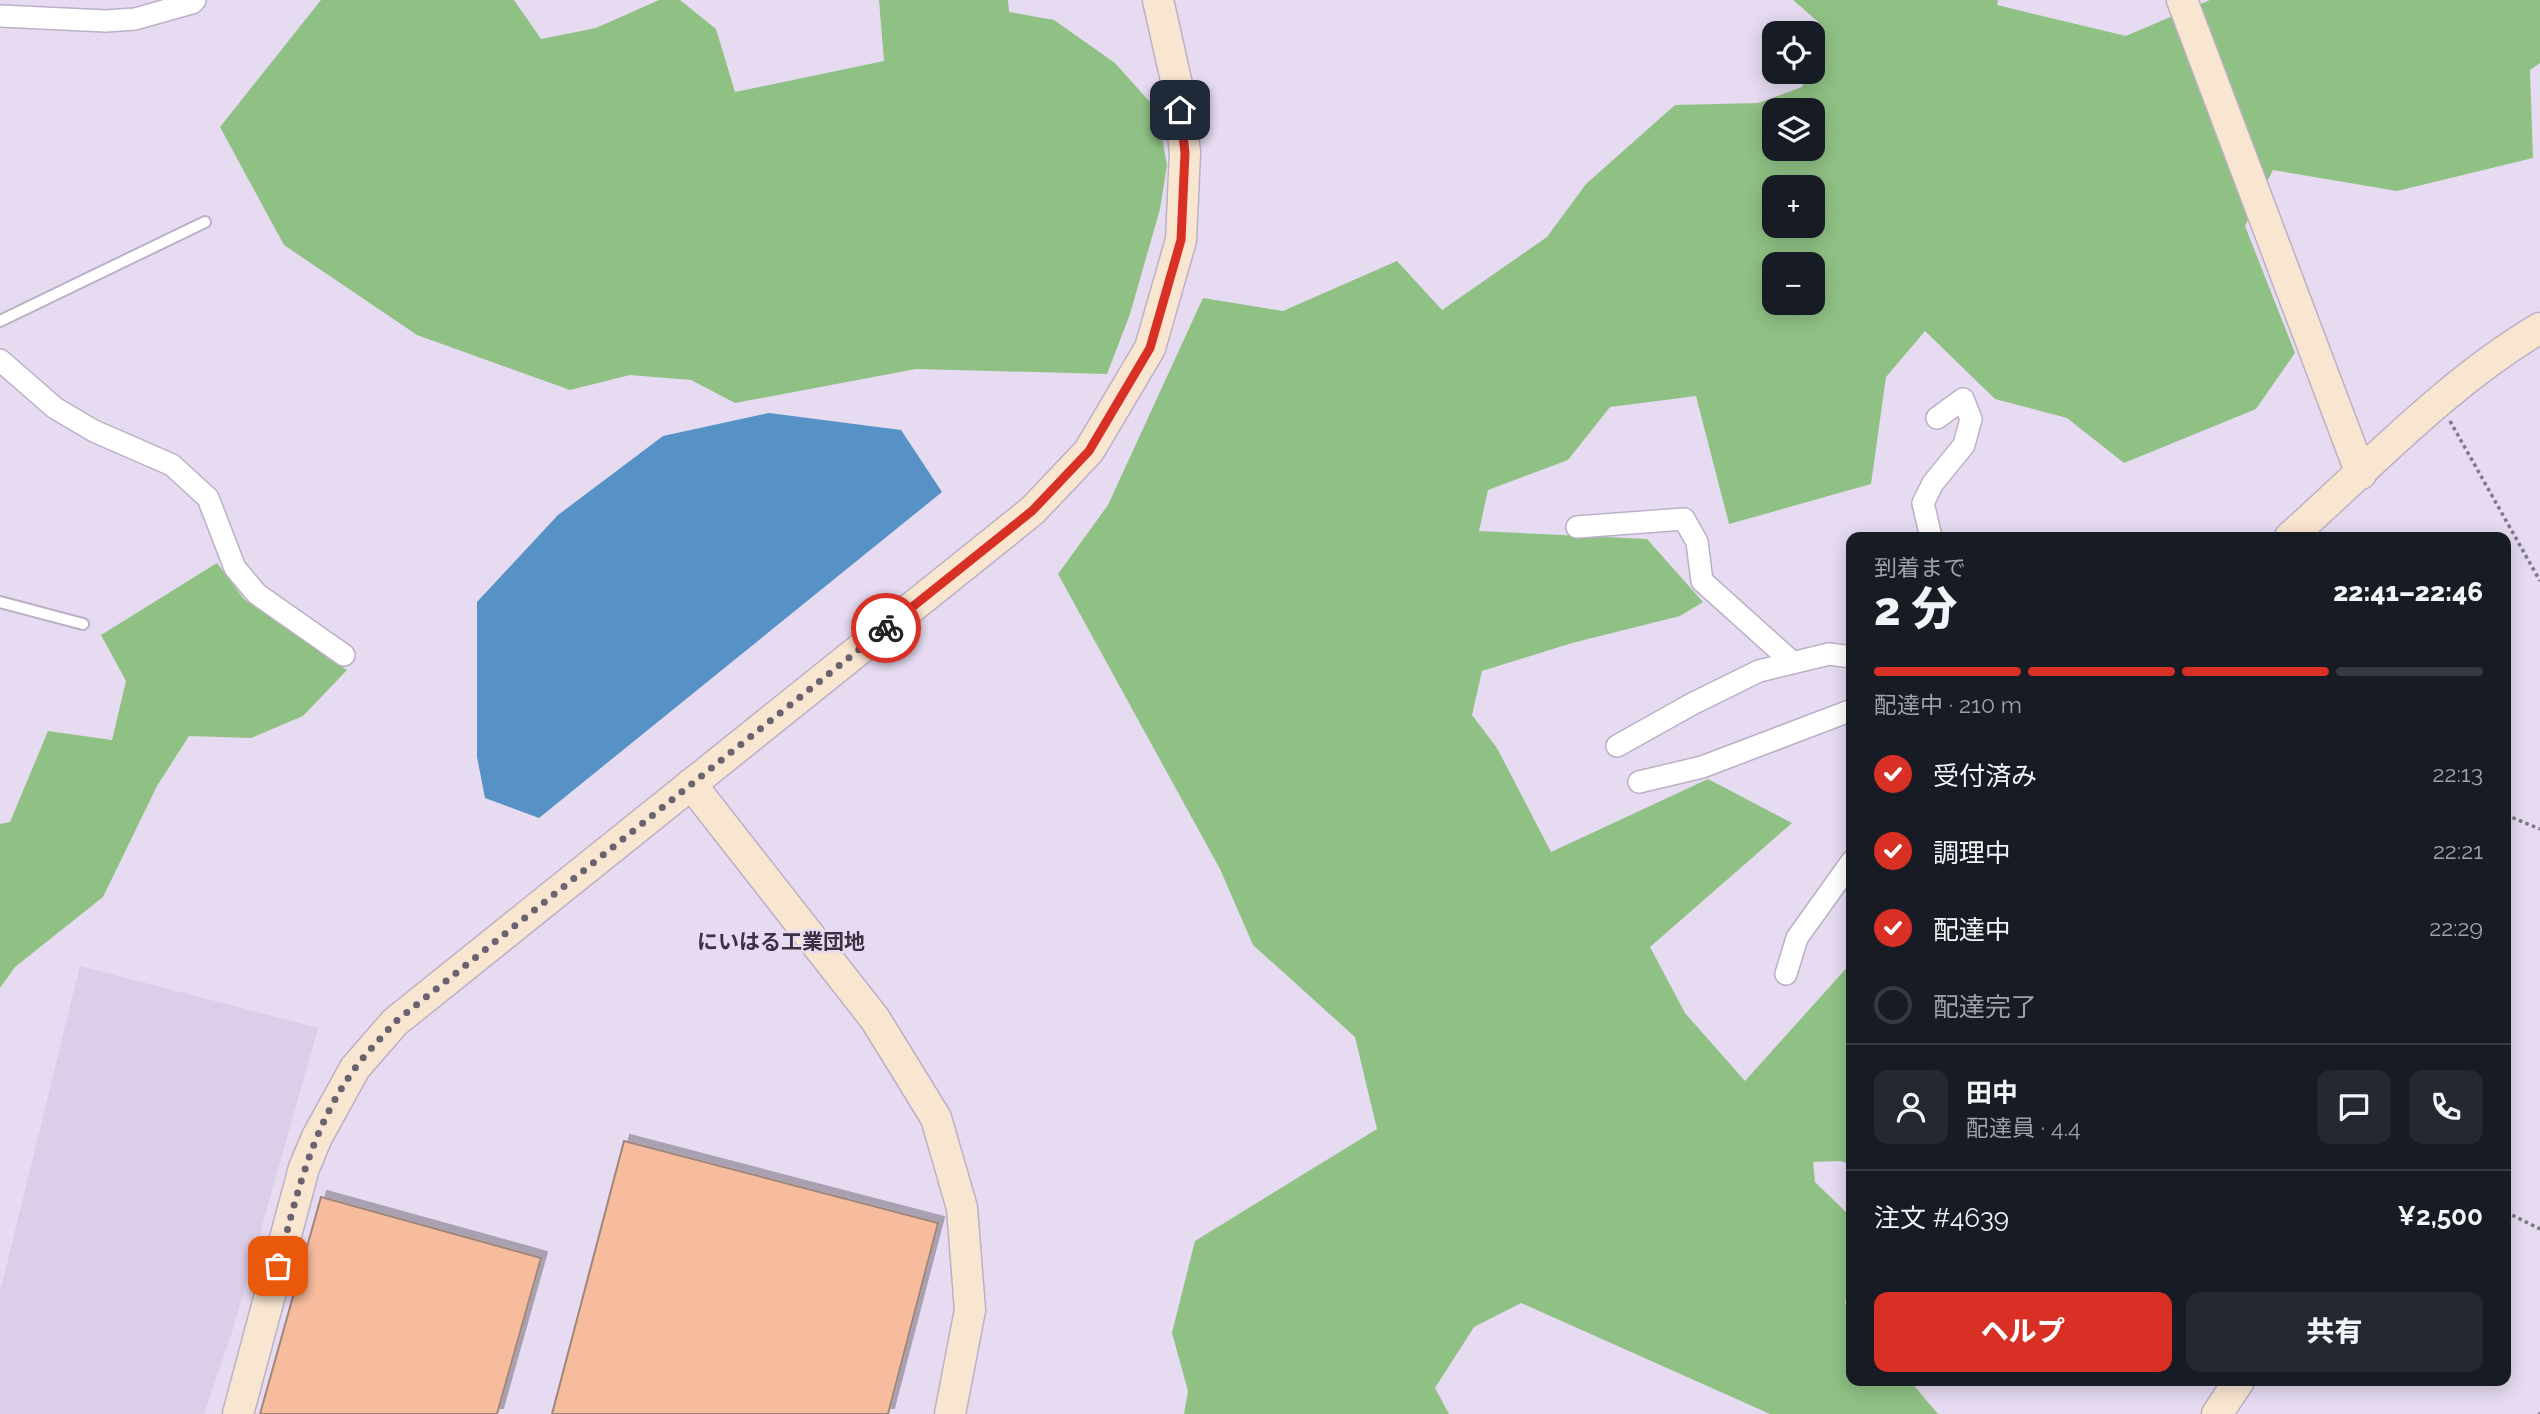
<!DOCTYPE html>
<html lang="ja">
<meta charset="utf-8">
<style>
:root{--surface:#171b24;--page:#242831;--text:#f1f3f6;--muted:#9ea1a6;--line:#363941;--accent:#d93025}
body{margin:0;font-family:Raleway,"Noto Sans JP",sans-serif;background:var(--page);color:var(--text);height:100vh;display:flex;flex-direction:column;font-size:26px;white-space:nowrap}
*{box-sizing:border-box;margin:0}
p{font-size:23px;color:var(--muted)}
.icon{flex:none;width:38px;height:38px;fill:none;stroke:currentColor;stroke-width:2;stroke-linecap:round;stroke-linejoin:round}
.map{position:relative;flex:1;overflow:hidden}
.details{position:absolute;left:1846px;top:532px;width:665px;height:854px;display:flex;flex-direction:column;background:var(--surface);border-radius:14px;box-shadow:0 4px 18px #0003}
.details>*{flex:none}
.tools{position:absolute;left:1762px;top:21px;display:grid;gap:14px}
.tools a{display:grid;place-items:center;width:63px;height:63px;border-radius:14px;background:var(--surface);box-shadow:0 4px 18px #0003;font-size:35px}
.pin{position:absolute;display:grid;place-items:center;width:60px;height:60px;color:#fff;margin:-30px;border-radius:14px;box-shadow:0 4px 10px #0006}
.courier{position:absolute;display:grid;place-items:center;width:70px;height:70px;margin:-35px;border:5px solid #d93025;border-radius:50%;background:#fff;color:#222;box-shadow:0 2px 9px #0007}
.overview em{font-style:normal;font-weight:800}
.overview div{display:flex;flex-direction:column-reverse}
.overview{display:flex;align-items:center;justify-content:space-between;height:119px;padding:0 28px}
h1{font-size:46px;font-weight:800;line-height:52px}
.bar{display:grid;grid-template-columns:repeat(4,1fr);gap:10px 7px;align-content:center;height:84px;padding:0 28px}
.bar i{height:9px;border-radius:5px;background:var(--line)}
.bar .active{background:var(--accent)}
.bar p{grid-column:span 4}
.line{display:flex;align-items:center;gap:18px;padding:0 28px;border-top:2px solid var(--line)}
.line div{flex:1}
.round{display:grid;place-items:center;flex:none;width:74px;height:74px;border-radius:14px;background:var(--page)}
ol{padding:0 28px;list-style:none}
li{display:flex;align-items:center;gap:21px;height:77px}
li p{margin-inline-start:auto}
li .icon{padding:7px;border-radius:50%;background:var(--accent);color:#fff;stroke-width:4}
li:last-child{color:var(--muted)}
li i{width:38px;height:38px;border:4px solid var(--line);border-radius:50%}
.action{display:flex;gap:14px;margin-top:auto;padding:14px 28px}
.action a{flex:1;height:80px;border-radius:14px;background:var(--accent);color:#fff;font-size:28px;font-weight:800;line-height:80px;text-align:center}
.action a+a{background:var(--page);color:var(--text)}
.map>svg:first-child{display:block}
</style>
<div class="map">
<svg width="2540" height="1414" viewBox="0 0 2540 1414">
<defs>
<filter id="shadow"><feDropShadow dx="6" dy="-6" stdDeviation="0" flood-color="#0004"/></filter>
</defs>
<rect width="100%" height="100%" fill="#e6dbf1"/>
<!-- built -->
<polygon fill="#dccde9" points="80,966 318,1028 233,1329 204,1414 0,1414 0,1292"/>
<!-- forest -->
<g fill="#90c184" fill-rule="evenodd">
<polygon points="321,0 514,0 541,39 596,28 659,0 680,0 716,29 735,92 884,61 879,0 1008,0 1009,12 1054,20 1115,63 1157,110 1167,165 1160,209 1130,314 1107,374 916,369 735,403 691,380 630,375 570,390 417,335 284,245 220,127"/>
<path d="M1793,0H1998L1997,5L2126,36L2210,0H2540V63L2530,70L2533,158L2397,191L2273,170L2245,226L2295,353L2256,409L2124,463L2067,418L1995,399L1925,331L1886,377L1871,484L1729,524L1696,396L1610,407L1568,460L1488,490L1479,531L1647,539L1703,602L1680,616L1572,643L1482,671L1472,715L1497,748L1551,852L1708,779L1792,823L1650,947L1685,1013L1745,1081L1851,963V1164L1840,1161L1813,1162L1815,1182L1851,1217V1279L1845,1303L1851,1311L1852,1381H1910L1938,1414H1770L1521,1303L1474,1327L1435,1388L1449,1414H1184L1188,1391L1172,1333L1195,1241L1377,1129L1355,1037L1253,945L1220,869L1058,574L1108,505L1203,298L1283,311L1397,261L1442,310L1547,237L1586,184L1675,105L1758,103L1802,87L1807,72H1813V56L1823,26ZM1774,110H1813V149H1774ZM1774,187H1813V226H1774ZM1774,264H1813V303H1774Z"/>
<polygon points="217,563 244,599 347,670 303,716 251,738 189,736 157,786 103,897 15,967 0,988 0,824 10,822 48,731 112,740 126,681 101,635"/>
</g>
<!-- water -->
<polygon fill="#5692c6" points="769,413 901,430 942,492 539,818 485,798 477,757 477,602 558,515 663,436"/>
<!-- building -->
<g fill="#f7bc9d" stroke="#9d877b" stroke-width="2" filter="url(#shadow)">
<polygon points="624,1141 938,1223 888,1414 552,1414"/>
<polygon points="321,1197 541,1258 497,1414 260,1414"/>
</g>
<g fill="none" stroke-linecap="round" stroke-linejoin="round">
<defs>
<g id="lane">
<polyline points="0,321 205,222"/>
<polyline points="0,602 83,624"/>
</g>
<g id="street">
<polyline points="0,16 106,21 135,19 192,3 195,0"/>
<polyline points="0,360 55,408 94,431 172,465 208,498 235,568 257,594 344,655"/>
<polyline points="1577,527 1684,519 1697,542 1702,581 1792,662"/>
<polyline points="1931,537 1923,503 1933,483 1964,445 1971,419 1963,399 1937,418"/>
<polyline points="1617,746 1692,704 1759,671 1829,654 1852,657"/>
<polyline points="1639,782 1702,767 1852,710"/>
<polyline points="1786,974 1797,938 1852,861"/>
</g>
<g id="secondary">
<polyline points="2182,0 2361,474"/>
<path d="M2290,537C2371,465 2446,384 2540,328"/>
<polyline points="691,784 875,1019 936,1118 962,1208 970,1310 950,1414"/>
<polyline points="238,1414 304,1168 317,1137 355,1068 395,1022 1032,511 1089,451 1150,348 1181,240 1185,153 1178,89 1158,0"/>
<polyline points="2217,1414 2239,1381"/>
</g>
</defs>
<!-- lane casing -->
<use href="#lane" stroke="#bbb0c6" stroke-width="14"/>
<!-- street casing -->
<use href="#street" stroke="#bbb0c6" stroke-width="24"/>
<!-- secondary casing -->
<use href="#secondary" stroke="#bbb0c6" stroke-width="33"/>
<!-- path -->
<g stroke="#7f7886" stroke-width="3.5" stroke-dasharray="3.5 3.5" stroke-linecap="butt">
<polyline points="2450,421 2540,581"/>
<polyline points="2506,815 2540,829"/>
<polyline points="2506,1212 2540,1229"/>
<polyline points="2539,1414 2540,1413"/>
</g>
<!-- lane -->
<use href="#lane" stroke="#fff" stroke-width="10"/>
<!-- street -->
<use href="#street" stroke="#fff" stroke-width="21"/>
<!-- secondary -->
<use href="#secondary" stroke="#f9e6d1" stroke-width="30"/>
</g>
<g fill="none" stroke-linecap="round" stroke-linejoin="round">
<!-- done -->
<path stroke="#69626f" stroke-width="7" stroke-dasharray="0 12.6" d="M278,1266C296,1197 312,1126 356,1067C368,1051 382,1037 395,1022L886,628"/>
<!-- route -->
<polyline stroke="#d93025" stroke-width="9" points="886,628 1032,511 1089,451 1150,348 1181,240 1185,153 1180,110"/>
</g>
<g text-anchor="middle" stroke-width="5" stroke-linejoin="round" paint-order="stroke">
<!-- neighbourhood labels -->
<g font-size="21" font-weight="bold" fill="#3b3143" stroke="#e6dbf1">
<text x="781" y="949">にいはる工業団地</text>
</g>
</g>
</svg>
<div class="tools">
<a><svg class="icon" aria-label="locate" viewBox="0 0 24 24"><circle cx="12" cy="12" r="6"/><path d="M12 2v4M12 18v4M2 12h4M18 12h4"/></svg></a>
<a><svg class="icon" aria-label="layers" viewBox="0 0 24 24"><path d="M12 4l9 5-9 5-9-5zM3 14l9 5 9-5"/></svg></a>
<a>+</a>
<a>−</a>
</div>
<div class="pin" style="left:278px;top:1266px;background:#ea580c"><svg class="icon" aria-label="bag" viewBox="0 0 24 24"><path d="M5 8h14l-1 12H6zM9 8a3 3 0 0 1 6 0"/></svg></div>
<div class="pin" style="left:1180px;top:110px;background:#1f2937"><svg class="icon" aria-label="home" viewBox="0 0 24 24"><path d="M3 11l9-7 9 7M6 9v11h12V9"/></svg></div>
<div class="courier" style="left:886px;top:628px"><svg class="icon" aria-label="bike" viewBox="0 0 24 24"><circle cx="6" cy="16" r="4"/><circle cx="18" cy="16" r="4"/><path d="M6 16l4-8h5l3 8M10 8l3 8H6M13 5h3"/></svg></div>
<section class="details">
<div class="overview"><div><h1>2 分</h1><p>到着まで</p></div><em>22:41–22:46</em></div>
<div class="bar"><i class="active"></i><i class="active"></i><i class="active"></i><i></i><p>配達中 · 210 m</p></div>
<ol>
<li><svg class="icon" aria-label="check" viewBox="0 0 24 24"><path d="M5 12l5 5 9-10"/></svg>受付済み<p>22:13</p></li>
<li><svg class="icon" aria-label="check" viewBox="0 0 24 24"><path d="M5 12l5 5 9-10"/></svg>調理中<p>22:21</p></li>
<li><svg class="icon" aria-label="check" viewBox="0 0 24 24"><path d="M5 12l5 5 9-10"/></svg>配達中<p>22:29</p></li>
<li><i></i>配達完了</li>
</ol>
<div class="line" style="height:126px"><a class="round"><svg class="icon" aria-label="person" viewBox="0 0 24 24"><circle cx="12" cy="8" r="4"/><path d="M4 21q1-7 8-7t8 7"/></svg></a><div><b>田中</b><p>配達員 · 4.4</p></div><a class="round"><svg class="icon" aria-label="chat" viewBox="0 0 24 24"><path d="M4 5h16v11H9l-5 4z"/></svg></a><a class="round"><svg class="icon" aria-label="phone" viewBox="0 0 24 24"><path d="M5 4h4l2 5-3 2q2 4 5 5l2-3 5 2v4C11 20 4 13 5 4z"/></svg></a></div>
<div class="line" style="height:91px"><div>注文 #4639</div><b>¥2,500</b></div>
<div class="action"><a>ヘルプ</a><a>共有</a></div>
</section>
</div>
